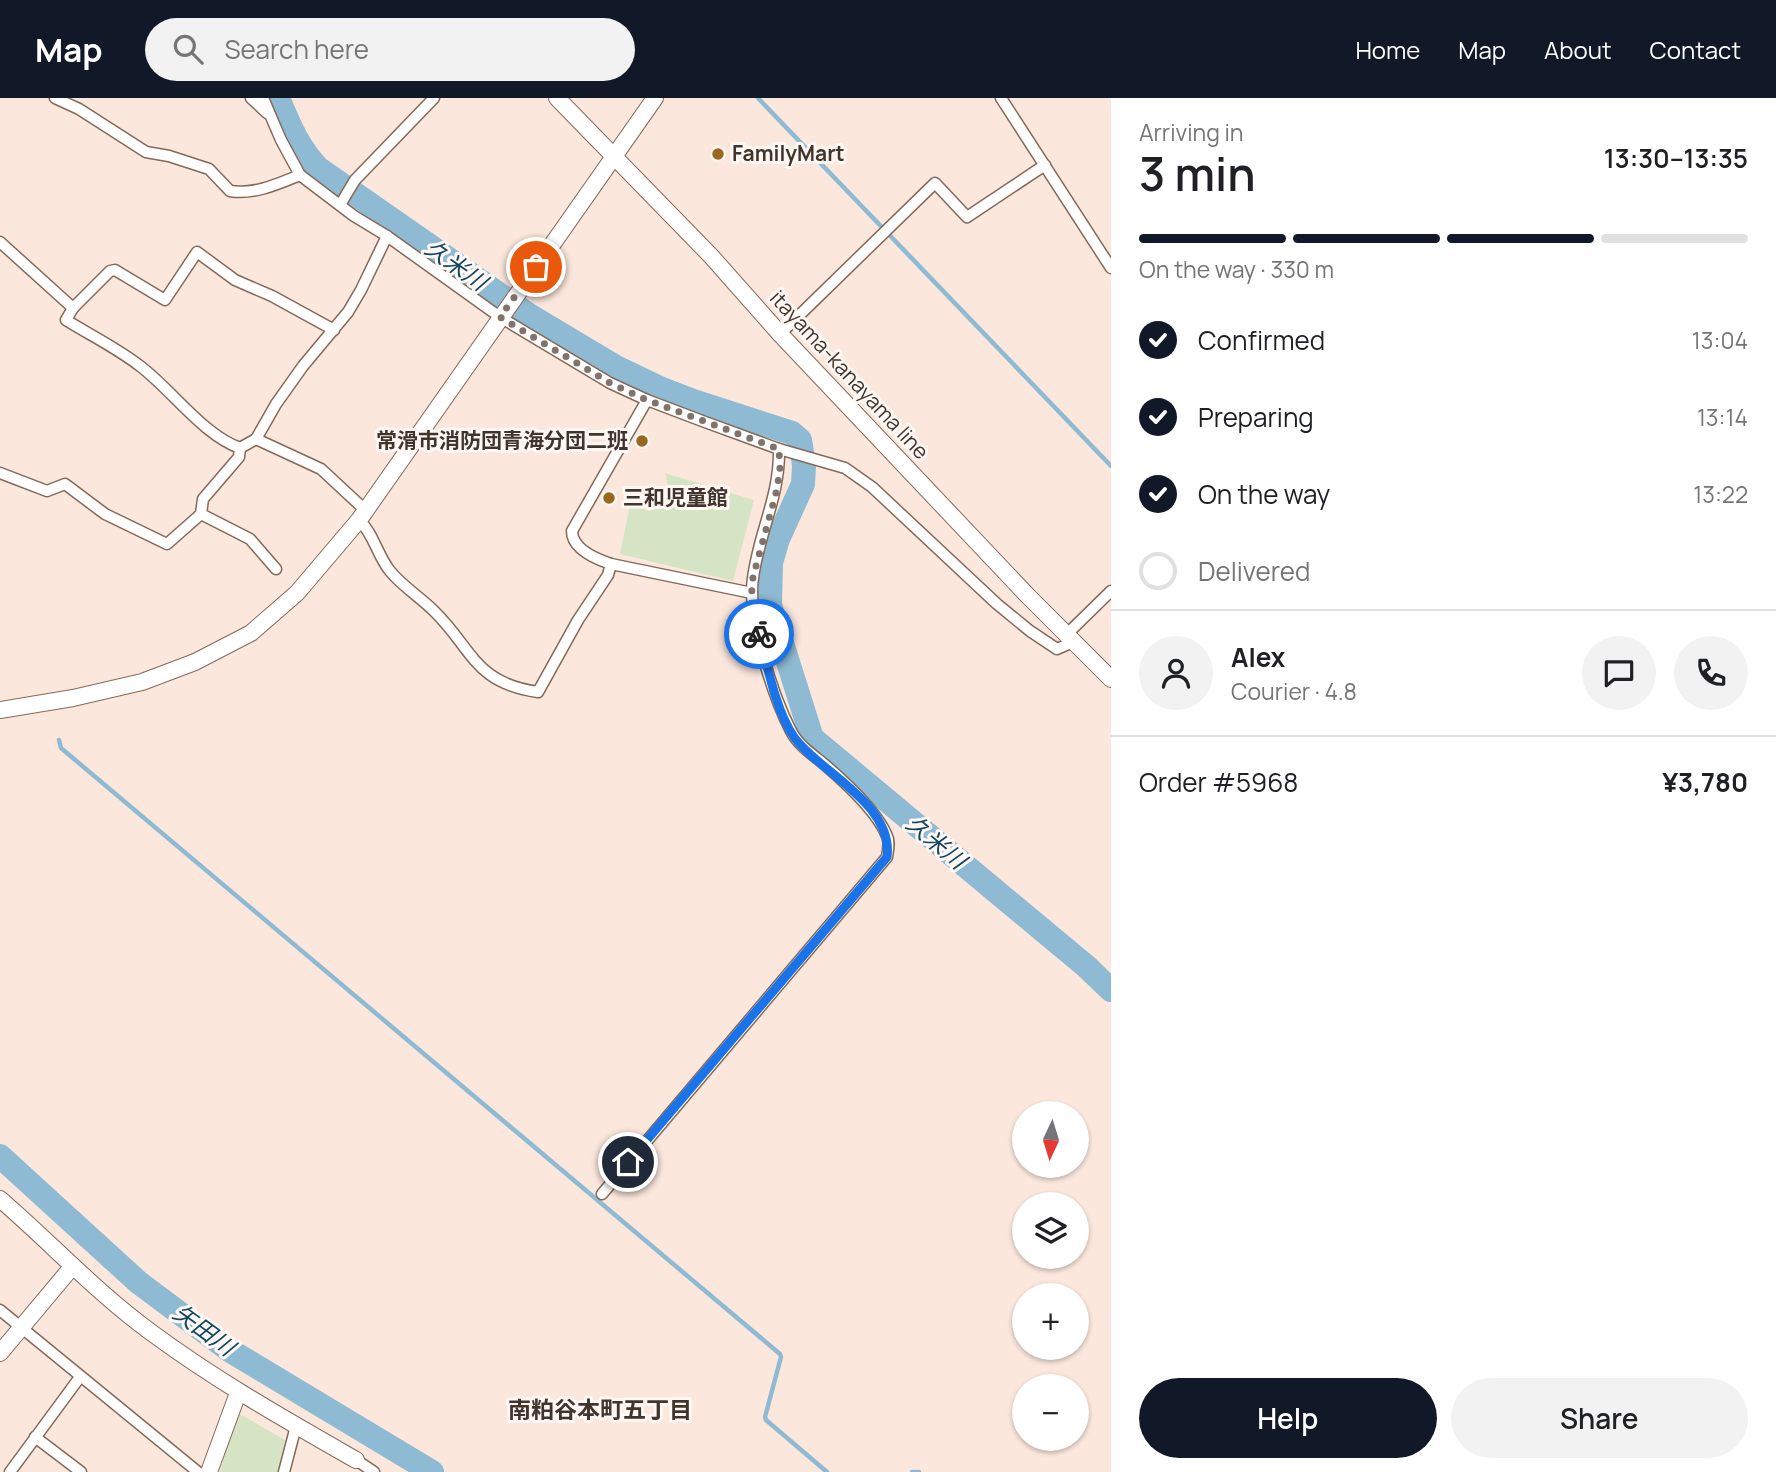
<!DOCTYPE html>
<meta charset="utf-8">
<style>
:root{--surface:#fff;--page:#f2f2f2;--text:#202124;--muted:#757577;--line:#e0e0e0;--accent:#111827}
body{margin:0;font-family:Manrope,"Noto Sans JP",sans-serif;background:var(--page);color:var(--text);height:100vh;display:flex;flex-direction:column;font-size:26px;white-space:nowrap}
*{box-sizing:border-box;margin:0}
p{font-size:23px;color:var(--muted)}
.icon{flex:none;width:38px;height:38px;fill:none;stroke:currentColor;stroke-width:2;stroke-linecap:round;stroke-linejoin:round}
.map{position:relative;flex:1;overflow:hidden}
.side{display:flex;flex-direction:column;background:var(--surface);width:665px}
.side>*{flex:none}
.needle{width:46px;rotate:184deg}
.buttons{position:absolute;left:1012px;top:1003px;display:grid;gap:14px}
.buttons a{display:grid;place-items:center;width:77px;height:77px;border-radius:50%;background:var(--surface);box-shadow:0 2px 5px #0004;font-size:35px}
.pin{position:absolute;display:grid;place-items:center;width:60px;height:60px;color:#fff;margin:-30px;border:4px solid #fff;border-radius:50%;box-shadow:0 2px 7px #0007}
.courier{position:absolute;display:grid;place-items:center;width:70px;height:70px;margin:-35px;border:5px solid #1a73e8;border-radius:50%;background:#fff;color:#222;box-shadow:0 2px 9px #0007}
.summary em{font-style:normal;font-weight:600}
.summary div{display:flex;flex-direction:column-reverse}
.summary{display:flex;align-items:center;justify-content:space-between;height:119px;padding:0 28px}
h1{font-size:46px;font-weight:600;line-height:52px}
.bar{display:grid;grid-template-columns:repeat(4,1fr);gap:10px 7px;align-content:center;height:84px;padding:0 28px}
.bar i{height:9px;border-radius:5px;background:var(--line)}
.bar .selected{background:var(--accent)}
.bar p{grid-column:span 4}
.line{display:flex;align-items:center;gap:18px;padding:0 28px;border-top:2px solid var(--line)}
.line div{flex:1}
.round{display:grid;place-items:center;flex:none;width:74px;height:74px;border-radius:37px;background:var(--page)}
ol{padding:0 28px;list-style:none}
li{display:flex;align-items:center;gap:21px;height:77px}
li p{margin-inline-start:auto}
li .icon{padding:7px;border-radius:50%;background:var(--accent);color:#fff;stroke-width:4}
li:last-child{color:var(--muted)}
li i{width:38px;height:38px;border:4px solid var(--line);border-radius:50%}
.primary-button{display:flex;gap:14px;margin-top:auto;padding:14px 28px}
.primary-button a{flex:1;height:80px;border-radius:42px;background:var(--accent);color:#fff;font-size:28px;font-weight:600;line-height:80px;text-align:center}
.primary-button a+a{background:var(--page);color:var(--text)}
header{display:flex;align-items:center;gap:42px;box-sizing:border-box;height:98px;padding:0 35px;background:var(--accent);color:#fff}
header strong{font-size:33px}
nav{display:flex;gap:38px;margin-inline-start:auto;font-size:24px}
.search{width:490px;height:63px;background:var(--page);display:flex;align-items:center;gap:18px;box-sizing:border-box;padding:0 24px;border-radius:38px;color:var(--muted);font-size:26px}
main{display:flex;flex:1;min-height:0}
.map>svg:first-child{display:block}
</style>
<header>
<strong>Map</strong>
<div class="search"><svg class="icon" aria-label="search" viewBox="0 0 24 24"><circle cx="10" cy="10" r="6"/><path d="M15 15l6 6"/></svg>Search here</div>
<nav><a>Home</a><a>Map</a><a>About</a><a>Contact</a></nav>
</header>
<main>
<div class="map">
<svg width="1111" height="1374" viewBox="0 0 1111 1374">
<rect width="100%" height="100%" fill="#fbe7dc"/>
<!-- green -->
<g fill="#d6e4c6">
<polygon points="665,375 754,402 733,483 620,456 630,407 650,413 659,402 670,398"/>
<polygon points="238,1315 285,1342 278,1374 220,1374"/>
</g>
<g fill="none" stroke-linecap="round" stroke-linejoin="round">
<!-- stream -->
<g stroke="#8fbad3" stroke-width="4.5">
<polyline points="758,0 1111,368"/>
<polyline points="59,642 61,650 780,1256 781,1259 765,1319 766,1322 827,1374"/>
<polyline points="912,1374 919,1374"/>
</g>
<!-- river -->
<g stroke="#8fbad3" stroke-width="24">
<path d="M278,0C289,26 298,49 318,70L529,217L616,269L662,291L693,303L792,335L800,342L804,367L803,386L778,441L771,465L770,507L812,640L1087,869L1111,892"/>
<polyline points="0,1058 138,1184 229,1252 432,1374"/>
</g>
<defs>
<g id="street">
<path d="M55,0L79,11L146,54L169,58L209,71L230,93C254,97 278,86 300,77"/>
<polyline points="251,0 267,15"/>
<polyline points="263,0 281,42 300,77 354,118 387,138 500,219 610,285 647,302 705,324 779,351 845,370 872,389 997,506 1030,533 1057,551 1073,544"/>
<polyline points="1001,0 1111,170"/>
<polyline points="340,107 355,82 434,0"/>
<path d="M0,144L73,210L66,222C90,237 117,250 140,268C172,292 203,337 240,350L256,341L276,306L303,268L348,214L361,192L387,138"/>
<polyline points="73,210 110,173 115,172 165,202 197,154 235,182 272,198 334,232"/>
<polyline points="780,236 935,85 967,119 1045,67"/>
<polyline points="256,341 321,371 364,411"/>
<polyline points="0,375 47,393 65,386 105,416 167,446 201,416 250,441 276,471"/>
<polyline points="201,416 203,401 239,359 240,350"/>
<path d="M359,422C374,436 377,457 390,473C402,488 420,499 434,513C473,551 474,585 538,594L578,522L608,477L611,466C596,461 572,451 572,433L647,302"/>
<polyline points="611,466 752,495"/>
<polyline points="1066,537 1111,493"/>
<path d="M602,1096L887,759C888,752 890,744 887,738C877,713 845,684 824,666C813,657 798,647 791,633C773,598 747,519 753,480C759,434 780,398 779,351"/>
<polyline points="0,1212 198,1374"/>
<polyline points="35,1339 81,1374"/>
<polyline points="356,1362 374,1374"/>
<polyline points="10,1374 80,1279"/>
<polyline points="284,1374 296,1328"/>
</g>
<g id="secondary">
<polyline points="557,0 711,158 780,236 1027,497 1111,581"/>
<polyline points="0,612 73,600 142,584 195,564 251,535 297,495 359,422 655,0"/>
<path d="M0,1101C51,1145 97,1195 152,1235C217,1283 286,1322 356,1362"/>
<polyline points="0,1255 72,1169"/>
<polyline points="209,1374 238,1295"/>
</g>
</defs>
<!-- street casing -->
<use href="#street" stroke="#856958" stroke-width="13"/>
<!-- secondary casing -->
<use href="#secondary" stroke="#856958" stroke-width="18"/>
<!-- street -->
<use href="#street" stroke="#fff" stroke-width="10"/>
<!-- secondary -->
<use href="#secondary" stroke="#fff" stroke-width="16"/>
</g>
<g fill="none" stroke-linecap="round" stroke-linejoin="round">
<!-- done -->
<polyline stroke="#82736a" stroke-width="7" stroke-dasharray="0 12.6" points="536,169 500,219 610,285 647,302 779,351 780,373 776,395 753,479 751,502 759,536"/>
<!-- route -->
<path stroke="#1a73e8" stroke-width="9" d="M628,1064L887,759C894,706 819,674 794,639C776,614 767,566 759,536"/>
</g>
<!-- markers -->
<g fill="#9b671e" stroke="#fef7f3" stroke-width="2.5">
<circle cx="718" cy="56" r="7"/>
<circle cx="642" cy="343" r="7"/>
<circle cx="609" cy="400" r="7"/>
</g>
<g text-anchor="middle" stroke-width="6" stroke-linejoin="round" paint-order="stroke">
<!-- poi labels -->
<g font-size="21" font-weight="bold" fill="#41342d" stroke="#fef7f3" text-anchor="start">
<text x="732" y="63">FamilyMart</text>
<text x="628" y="350" text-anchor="end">常滑市消防団青海分団二班</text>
<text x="623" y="407">三和児童館</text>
</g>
<!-- street labels -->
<g font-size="21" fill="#41342d" stroke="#fef7f3">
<text transform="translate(849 277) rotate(47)" y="7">itayama-kanayama line</text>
</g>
<!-- water labels -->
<g font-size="23" font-style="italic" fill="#0f4761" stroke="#fef7f3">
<text transform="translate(456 167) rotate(35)" y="8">久米川</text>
<text transform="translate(936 744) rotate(40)" y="8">久米川</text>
<text transform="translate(204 1232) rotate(36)" y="8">矢田川</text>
</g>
<!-- neighbourhood labels -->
<g font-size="23" font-weight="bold" fill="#41342d" stroke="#fef7f3">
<text x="600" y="1320">南粕谷本町五丁目</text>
</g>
</g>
</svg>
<div class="buttons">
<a><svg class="needle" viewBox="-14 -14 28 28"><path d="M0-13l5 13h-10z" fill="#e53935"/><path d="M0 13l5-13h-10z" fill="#757577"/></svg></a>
<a><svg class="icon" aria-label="layers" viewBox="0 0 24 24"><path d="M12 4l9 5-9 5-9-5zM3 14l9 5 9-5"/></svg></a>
<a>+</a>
<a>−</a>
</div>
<div class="pin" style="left:536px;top:169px;background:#ea580c"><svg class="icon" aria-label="bag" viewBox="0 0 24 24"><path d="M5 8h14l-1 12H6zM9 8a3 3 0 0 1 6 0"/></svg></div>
<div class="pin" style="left:628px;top:1064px;background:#1f2937"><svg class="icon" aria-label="home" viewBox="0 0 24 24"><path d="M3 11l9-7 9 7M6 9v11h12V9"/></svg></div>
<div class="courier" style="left:759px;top:536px"><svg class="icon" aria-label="bike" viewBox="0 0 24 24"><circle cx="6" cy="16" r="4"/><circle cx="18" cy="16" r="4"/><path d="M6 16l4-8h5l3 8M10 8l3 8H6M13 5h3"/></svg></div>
</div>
<section class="side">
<div class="summary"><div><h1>3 min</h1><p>Arriving in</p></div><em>13:30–13:35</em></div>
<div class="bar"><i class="selected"></i><i class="selected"></i><i class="selected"></i><i></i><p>On the way · 330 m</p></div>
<ol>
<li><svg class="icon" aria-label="check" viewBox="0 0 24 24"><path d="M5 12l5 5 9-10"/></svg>Confirmed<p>13:04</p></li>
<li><svg class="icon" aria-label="check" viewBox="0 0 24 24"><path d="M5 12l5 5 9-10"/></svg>Preparing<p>13:14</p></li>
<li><svg class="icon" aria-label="check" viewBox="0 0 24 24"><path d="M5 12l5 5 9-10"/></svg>On the way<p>13:22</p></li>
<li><i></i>Delivered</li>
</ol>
<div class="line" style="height:126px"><a class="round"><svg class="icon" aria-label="person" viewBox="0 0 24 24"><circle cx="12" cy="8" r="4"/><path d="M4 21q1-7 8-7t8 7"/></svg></a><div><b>Alex</b><p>Courier · 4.8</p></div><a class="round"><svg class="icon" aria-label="chat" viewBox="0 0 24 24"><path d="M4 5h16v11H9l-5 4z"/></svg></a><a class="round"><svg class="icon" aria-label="phone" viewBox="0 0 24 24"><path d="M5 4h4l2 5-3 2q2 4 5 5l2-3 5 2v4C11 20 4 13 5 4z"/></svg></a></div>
<div class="line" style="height:91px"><div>Order #5968</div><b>¥3,780</b></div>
<div class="primary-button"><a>Help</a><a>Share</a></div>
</section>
</main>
